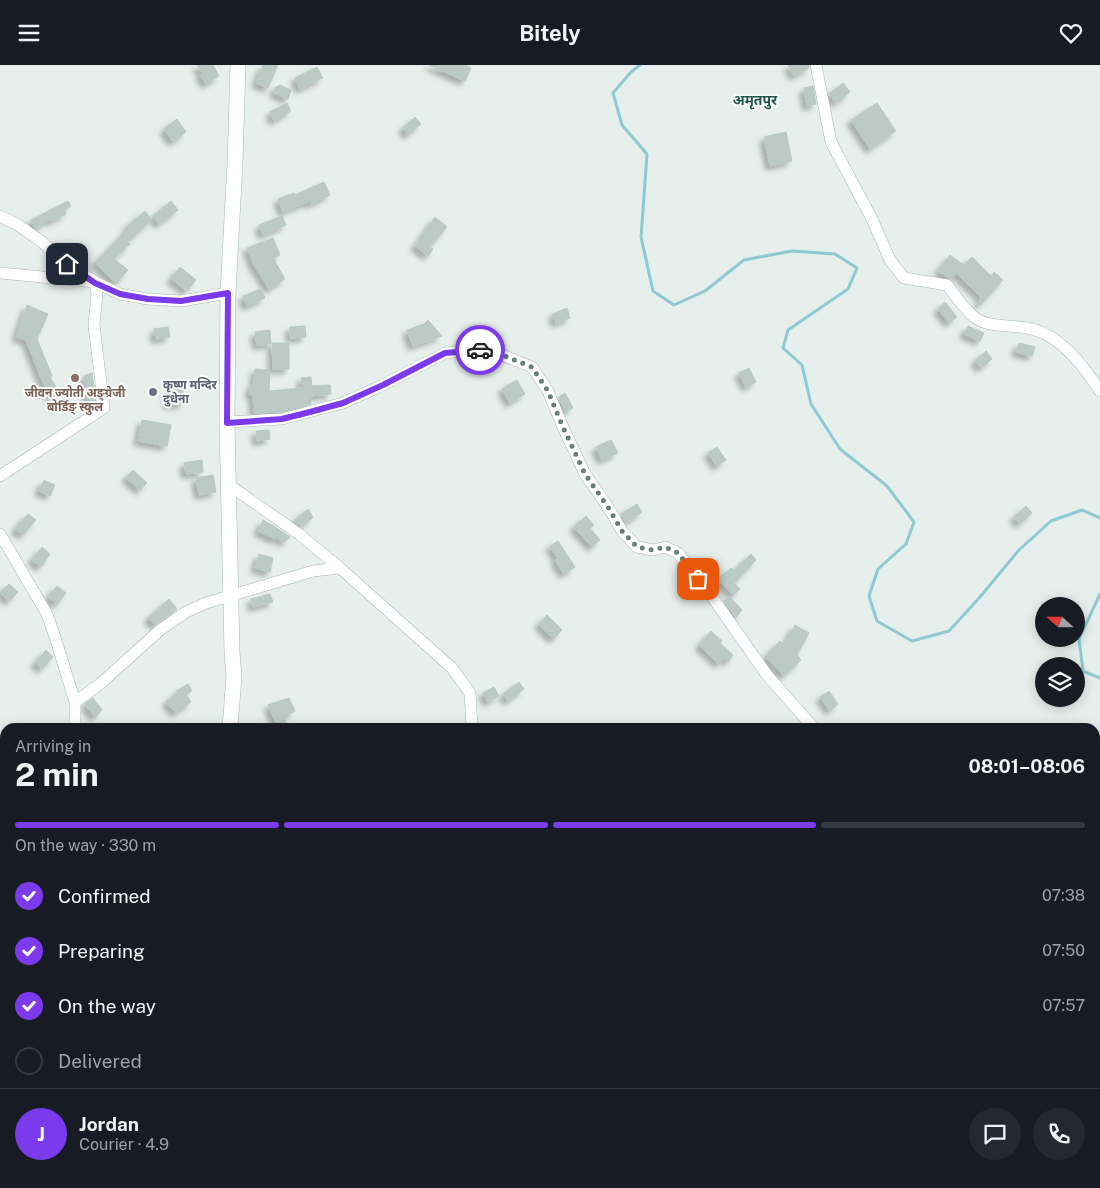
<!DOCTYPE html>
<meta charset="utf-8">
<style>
:root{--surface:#171b24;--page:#242831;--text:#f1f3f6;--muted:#9ea1a6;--line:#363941;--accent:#7c3aed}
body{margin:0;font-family:"Public Sans","Noto Sans Devanagari",sans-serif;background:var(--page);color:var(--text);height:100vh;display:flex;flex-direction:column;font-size:19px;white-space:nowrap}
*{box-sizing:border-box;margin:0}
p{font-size:16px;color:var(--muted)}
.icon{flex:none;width:28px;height:28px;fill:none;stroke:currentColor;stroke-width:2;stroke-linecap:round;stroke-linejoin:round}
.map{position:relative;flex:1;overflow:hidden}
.sheet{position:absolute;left:0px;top:658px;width:1100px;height:466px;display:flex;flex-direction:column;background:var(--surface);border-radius:15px 15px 0 0;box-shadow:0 2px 12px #0003}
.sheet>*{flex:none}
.needle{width:32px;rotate:291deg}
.buttons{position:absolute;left:1035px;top:532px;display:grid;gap:10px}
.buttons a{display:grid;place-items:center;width:50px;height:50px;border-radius:50%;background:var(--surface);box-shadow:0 2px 12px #0003;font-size:25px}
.pin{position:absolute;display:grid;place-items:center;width:42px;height:42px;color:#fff;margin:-21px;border-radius:10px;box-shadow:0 2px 8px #0006}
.courier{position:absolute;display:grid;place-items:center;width:50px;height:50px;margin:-25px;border:4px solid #7c3aed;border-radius:50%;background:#fff;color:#222;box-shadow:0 1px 6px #0007}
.headline em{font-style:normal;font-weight:700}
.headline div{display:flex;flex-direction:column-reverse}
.headline{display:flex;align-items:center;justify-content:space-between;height:85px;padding:0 15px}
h1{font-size:32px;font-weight:700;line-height:38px}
.bar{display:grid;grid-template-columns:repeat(4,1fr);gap:8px 5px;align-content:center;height:60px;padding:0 15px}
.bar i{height:6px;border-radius:4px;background:var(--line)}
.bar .current{background:var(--accent)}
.bar p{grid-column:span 4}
.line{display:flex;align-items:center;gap:12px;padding:0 15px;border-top:1px solid var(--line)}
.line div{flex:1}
.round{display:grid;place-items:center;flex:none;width:52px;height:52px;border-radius:26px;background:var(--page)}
ol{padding:0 15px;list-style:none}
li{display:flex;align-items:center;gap:15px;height:55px}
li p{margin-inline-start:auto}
li .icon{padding:5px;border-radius:50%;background:var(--accent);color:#fff;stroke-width:4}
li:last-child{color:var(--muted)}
li i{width:28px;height:28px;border:2px solid var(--line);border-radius:50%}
header{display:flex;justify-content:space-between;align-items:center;height:65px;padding:0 15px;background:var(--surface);font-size:22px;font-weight:700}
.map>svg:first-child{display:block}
</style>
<header><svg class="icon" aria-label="menu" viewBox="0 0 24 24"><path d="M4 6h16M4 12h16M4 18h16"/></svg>Bitely<svg class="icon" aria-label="heart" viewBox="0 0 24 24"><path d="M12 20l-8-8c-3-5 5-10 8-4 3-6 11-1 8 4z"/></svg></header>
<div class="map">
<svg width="1100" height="1123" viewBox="0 0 1100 1123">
<defs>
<filter id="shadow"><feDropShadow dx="-4.5" dy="4.5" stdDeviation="2.5" flood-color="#0004"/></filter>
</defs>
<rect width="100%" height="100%" fill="#e6efeb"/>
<!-- green -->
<polygon fill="#bfe0c8" points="1095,1009 1100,1011 1100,1123 876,1123 873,1119 1095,1119"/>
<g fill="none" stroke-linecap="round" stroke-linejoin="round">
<!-- stream -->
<g stroke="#8ec9d4" stroke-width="3">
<polyline points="640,0 631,7 613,28 622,60 647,89 641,172 653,226 674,240 705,226 744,195 792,186 835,189 857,203 848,224 788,265 783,283 802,300 811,339 840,384 887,421 914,457 906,479 878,504 869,531 877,556 912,576 949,566 980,532 1019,485 1051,456 1082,445 1100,453"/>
<polyline points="1100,529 1079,574 1083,606 1100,613"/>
<polyline points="0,1046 5,1048"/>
<polyline points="431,1119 436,1123"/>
</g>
</g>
<!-- building -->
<g fill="#bbcac4" stroke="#b8c9c2" filter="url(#shadow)">
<polygon points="197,0 213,0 219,11 206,19 200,10 203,9"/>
<polygon points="263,0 278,0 268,23 256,18"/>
<polygon points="429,0 465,0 471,3 465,16"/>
<polygon points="788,0 809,0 809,3 794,11"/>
<polygon points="317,2 323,13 300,24 295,13"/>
<polygon points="843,18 850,27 836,38 829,29"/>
<polygon points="280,20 291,25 288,34 274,28 276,22"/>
<polygon points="813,21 816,39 807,41 804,23"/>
<polygon points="287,38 291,46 274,56 270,47"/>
<polygon points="877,38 896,66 870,84 851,55"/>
<polygon points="415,52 421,59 408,70 403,63"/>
<polygon points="177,54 186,67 173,77 164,64"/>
<polygon points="786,67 792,96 770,101 764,72"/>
<polygon points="324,117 330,130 311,139 310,136 283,147 278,134 294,128 295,130"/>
<polygon points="68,136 71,141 64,145 66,149 52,156 51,154 36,163 31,155"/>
<polygon points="171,136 178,145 159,159 153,151"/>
<polygon points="145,146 152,155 127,177 130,179 114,194 128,205 116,219 95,198 129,163 127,161"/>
<polygon points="282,151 286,160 263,170 259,160"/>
<polygon points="435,152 447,162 430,182 433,184 428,191 415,181"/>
<polygon points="273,173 280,190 273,193 285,214 269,224 254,200 247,183"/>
<polygon points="950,190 964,200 972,192 991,211 994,207 1003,215 980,240 978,239 982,231 981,232 956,208 951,214 938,206"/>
<polygon points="180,202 196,215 187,226 171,214"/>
<polygon points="261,224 265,233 247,241 243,231"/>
<polygon points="945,237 957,252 949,258 938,244"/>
<polygon points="27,240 48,249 37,274 52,311 50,312 59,327 51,332 41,313 26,275 16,272"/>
<polygon points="567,243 570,253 556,258 553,249"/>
<polygon points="428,255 442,271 413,281 407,265 424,259"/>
<polygon points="305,261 306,272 290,273 290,262"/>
<polygon points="968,261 984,268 980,276 964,269"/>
<polygon points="168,262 170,272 156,274 154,264"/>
<polygon points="270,265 271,279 257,280 255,267"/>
<polygon points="272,278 289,278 289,304 273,304"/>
<polygon points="1019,278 1035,282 1032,291 1016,287"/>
<polygon points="986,286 992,294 981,303 975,296"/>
<polygon points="749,303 756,317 746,322 739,308"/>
<polygon points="255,304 270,305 269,326 302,323 301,313 311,312 312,321 330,320 331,329 310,331 311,339 281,347 254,348 253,330 250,330 251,320 254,320"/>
<polygon points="92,308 96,339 90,344 84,311"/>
<polygon points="517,315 525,329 510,338 502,324"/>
<rect x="168" y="325" width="15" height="14"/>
<polygon points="565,328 573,343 566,347 559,332"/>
<polygon points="142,355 171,360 167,381 138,376"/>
<polygon points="269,365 270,374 257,376 256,366"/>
<polygon points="611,375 618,388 602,395 596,382"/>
<polygon points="717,382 726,395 717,401 708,388"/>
<polygon points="202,395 203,407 186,409 184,398"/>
<polygon points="133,405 147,418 140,425 126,413"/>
<polygon points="213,410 216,427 199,430 196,413"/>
<polygon points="44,415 55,420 50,431 39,426"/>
<polygon points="637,439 642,447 626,458 621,449"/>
<polygon points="1026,441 1032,448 1020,459 1014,452"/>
<polygon points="308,444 313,452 302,462 294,456"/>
<polygon points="28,449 36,455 23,470 15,464"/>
<polygon points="586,451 594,460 590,463 600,475 592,482 574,462"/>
<polygon points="263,455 272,460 290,472 284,477 276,472 275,474 258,466"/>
<polygon points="558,476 575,502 564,509 555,495 558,493 550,481"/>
<polygon points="42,482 50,489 41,502 32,495"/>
<polygon points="259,489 273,493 270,507 255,503"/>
<polygon points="751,489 756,495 734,518 740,524 733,530 718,514 731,503 734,506"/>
<polygon points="9,519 18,527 9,536 0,528"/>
<polygon points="57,521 66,528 57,539 48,532"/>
<polygon points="270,529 273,537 253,542 251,534"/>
<polygon points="729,531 742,545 736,552 724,536"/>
<polygon points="169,534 177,544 155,560 148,553"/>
<polygon points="547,550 562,565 553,574 539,559"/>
<polygon points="795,560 809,568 797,590 801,595 784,611 765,592 780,576 784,580"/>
<polygon points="711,566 722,576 720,578 733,590 728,597 724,593 719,599 699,580"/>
<polygon points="46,585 53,592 42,604 35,598"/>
<polygon points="519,617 524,624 508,636 503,629"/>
<polygon points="188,619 192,626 186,630 191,637 176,648 166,637 178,627 177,626"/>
<polygon points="494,622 499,631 488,637 483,628"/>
<polygon points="829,626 838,639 830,646 820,632"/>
<polygon points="93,633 102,645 95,652 85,639"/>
<polygon points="289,633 295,646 283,652 288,662 278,662 268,640"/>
</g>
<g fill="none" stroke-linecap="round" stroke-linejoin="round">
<defs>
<g id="street">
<path d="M816,0L831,77L872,154L890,195L904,213L947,220C955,230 964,244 974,252C988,263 1011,260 1027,263C1058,267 1084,301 1100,326"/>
<polyline points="0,151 18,160 42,177 67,199 95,217 120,229 148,234 181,236 228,228"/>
<polyline points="0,208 95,217 97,229 94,260 104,343 0,411"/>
<polyline points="227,357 282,354 343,338 383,320 445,288 481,284 497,288 532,302 548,326 562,360 585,409 608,442 622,466 637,482 653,485 665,482 678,488 708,526 767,610 813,662"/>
<polyline points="229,420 299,469 340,503 452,603 470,628 472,662"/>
<polyline points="0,469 47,549 56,575 75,637 75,662"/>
<polyline points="75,637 100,619 160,565 186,547 206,538 313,506 340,503"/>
<polyline points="0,701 5,710"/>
<polyline points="0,814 5,806"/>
<polyline points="1095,944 1100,948"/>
<polyline points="842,1119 844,1123"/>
</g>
<g id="secondary">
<polyline points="230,662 234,612 232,587 227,357 228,228 235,98 238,0"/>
<polyline points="180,1119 182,1123"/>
<polyline points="42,1123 44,1119"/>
</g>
</defs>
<!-- street casing -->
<use href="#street" stroke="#a8b8b2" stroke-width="12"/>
<!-- secondary casing -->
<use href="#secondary" stroke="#a4bbb3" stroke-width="16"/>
<!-- street -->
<use href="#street" stroke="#fff" stroke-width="11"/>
<!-- secondary -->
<use href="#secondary" stroke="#fff" stroke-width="15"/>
</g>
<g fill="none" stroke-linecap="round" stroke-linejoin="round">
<!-- done -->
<polyline stroke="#687f78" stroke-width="5" stroke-dasharray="0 9" points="480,285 497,288 532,302 548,326 562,360 585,409 608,442 622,466 637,482 653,485 665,482 678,488 698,514"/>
<!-- route -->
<polyline stroke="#7c3aed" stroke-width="6" points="67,199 95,218 120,229 148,234 181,236 228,228 227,358 282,354 310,347 343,338 383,320 445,288 480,285"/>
</g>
<!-- markers -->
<circle fill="#8d6e63" stroke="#f7fbf9" stroke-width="2" cx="75" cy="313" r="5"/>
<circle fill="#6b7280" stroke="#f7fbf9" stroke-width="2" cx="153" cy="327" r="5"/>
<g text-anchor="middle" stroke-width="4" stroke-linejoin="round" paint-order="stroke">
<!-- worship labels -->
<g font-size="12" font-weight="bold" fill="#5b616d" stroke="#f7fbf9" text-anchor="start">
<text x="163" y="324">कृष्ण मन्दिर<tspan x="163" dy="14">दुधेना</tspan></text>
</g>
<!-- education labels -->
<g font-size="12" font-weight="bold" fill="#785e54" stroke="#f7fbf9">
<text x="75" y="332">जीवन ज्योती अङ्ग्रेजी<tspan x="75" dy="14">बोर्डिङ् स्कुल</tspan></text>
</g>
<!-- neighbourhood labels -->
<g font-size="14" font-weight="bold" fill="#1f5548" stroke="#f7fbf9">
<text x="755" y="40">अमृतपुर</text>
</g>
</g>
</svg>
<div class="buttons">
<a><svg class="needle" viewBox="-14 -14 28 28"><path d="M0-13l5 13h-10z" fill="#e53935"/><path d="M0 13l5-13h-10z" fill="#9ea1a6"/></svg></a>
<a><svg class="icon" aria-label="layers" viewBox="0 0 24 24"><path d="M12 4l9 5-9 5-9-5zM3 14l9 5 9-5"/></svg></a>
</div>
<div class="pin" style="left:698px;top:514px;background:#ea580c"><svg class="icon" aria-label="bag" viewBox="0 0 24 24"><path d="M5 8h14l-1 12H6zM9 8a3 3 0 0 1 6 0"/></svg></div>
<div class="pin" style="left:67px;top:199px;background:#1f2937"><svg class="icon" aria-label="home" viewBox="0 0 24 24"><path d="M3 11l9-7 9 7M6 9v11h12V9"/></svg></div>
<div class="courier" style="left:480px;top:285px"><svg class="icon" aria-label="car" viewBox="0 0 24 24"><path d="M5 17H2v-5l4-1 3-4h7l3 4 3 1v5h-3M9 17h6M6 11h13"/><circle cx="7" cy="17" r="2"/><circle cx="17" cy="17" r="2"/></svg></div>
<section class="sheet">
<div class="headline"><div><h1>2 min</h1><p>Arriving in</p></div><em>08:01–08:06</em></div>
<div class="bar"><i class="current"></i><i class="current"></i><i class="current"></i><i></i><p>On the way · 330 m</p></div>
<ol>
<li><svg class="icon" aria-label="check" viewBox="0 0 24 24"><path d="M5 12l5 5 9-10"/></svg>Confirmed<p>07:38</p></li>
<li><svg class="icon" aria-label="check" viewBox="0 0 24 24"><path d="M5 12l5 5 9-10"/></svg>Preparing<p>07:50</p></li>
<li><svg class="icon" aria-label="check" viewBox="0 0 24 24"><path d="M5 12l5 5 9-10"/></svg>On the way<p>07:57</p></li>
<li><i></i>Delivered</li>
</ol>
<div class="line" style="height:90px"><b class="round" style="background:var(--accent);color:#fff">J</b><div><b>Jordan</b><p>Courier · 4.9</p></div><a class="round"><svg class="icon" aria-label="chat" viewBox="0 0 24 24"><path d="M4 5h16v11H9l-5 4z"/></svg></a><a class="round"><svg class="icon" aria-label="phone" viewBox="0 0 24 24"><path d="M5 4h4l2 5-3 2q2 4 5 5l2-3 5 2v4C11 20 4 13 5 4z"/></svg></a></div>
</section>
</div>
